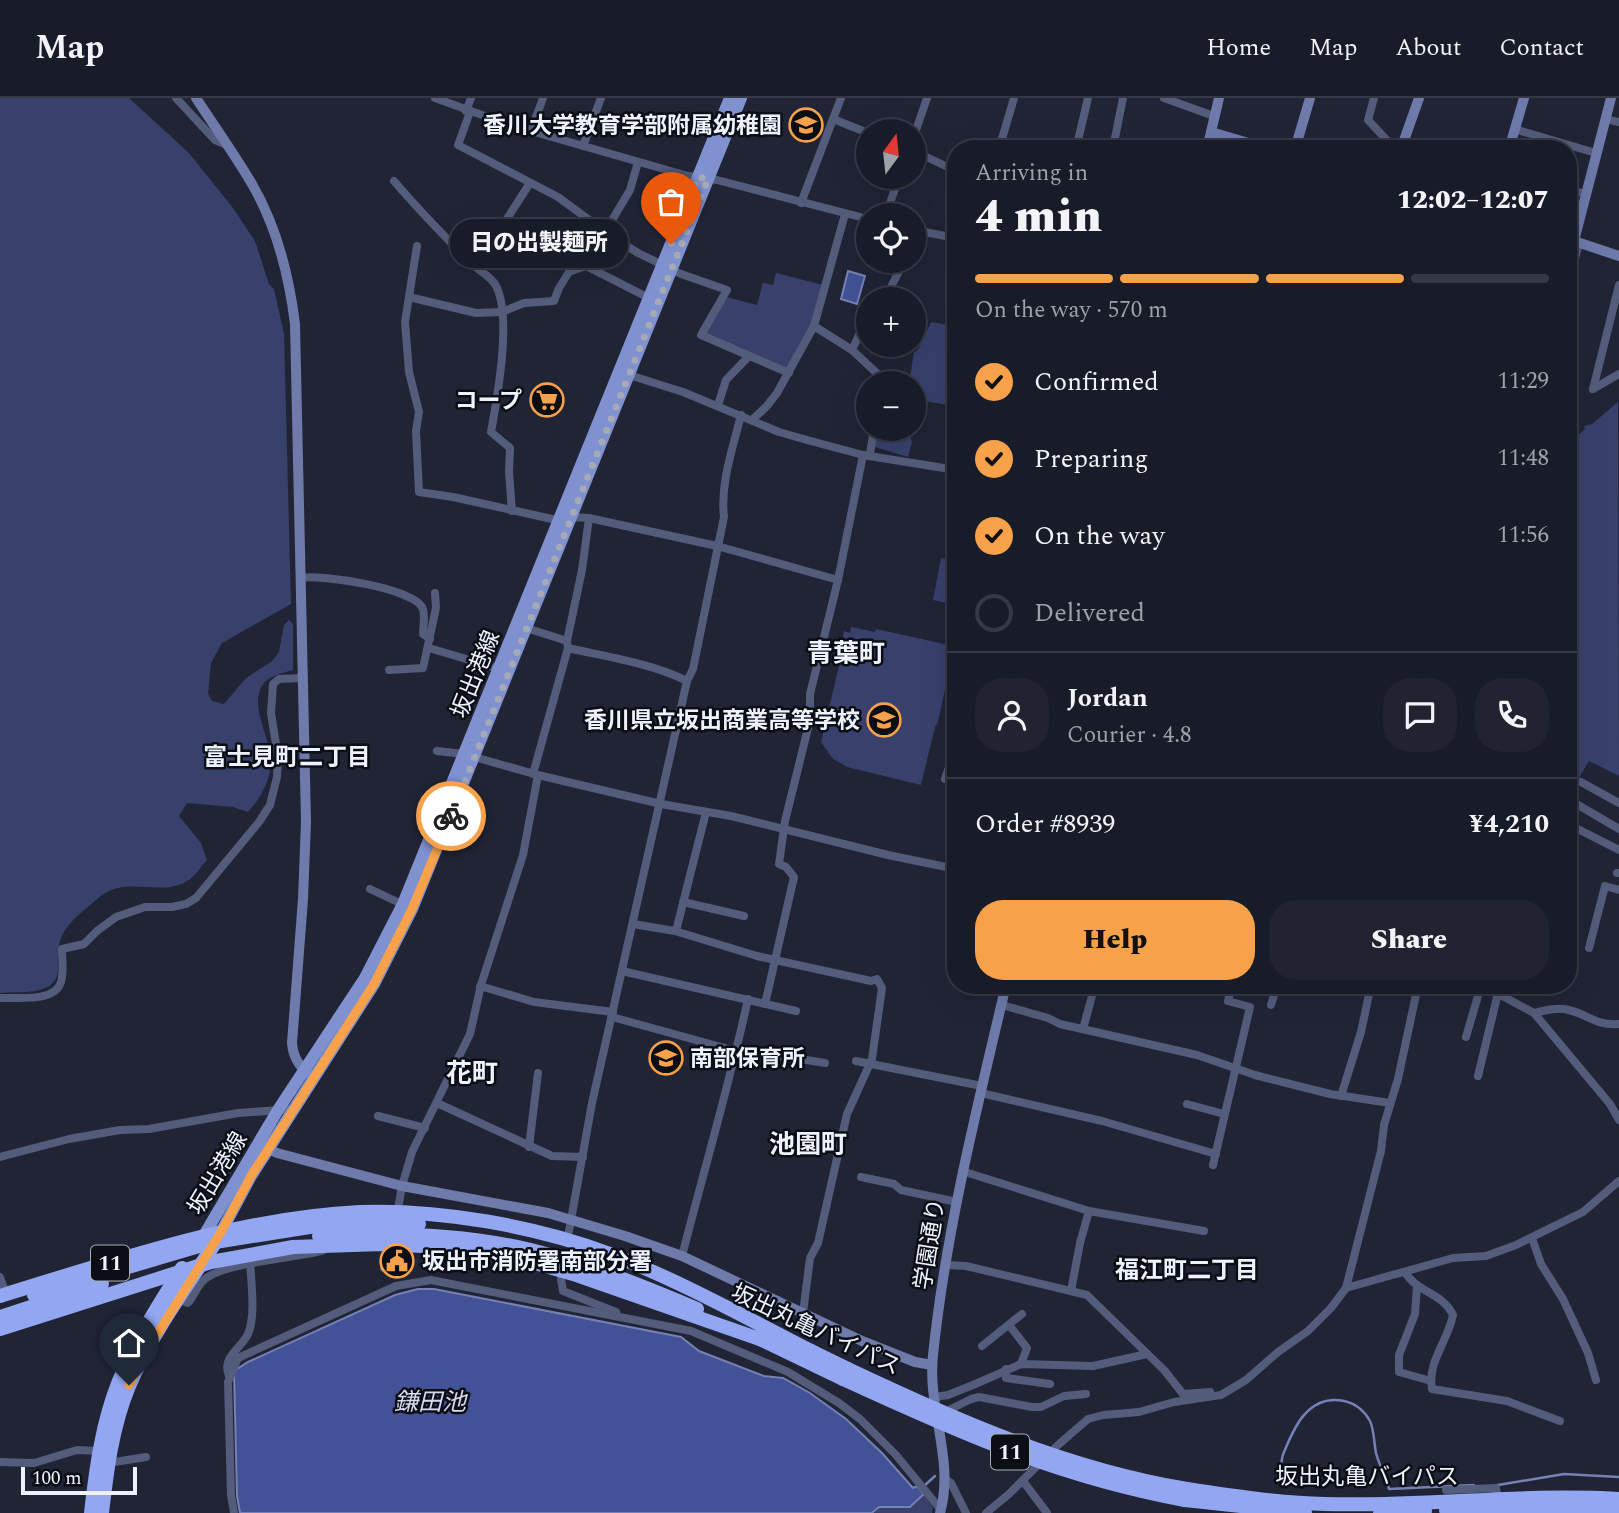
<!DOCTYPE html>
<meta charset="utf-8">
<style>
:root{--surface:#181b28;--page:#212430;--text:#f1f3f6;--muted:#9fa1a8;--line:#363945;--accent:#f8a14b}
body{margin:0;font-family:Spectral,"Noto Sans JP",serif;background:var(--page);color:var(--text);height:100vh;display:flex;flex-direction:column;font-size:26px;white-space:nowrap}
*{box-sizing:border-box;margin:0}
p{font-size:23px;color:var(--muted)}
.icon{flex:none;width:38px;height:38px;fill:none;stroke:currentColor;stroke-width:2;stroke-linecap:round;stroke-linejoin:round}
.map{position:relative;flex:1;overflow:hidden}
.details{position:absolute;left:947px;top:42px;width:630px;height:854px;display:flex;flex-direction:column;background:var(--surface);border-radius:28px;box-shadow:0 7px 28px #0002,0 0 0 2px var(--line)}
.details>*{flex:none}
.needle{width:46px;rotate:15deg}
.controls{position:absolute;left:856px;top:21px;display:grid;gap:14px}
.controls a{display:grid;place-items:center;width:70px;height:70px;border-radius:50%;background:var(--surface);box-shadow:0 7px 28px #0002,0 0 0 2px var(--line);font-size:35px}
.scale{position:absolute;left:21px;bottom:18px;width:116px;box-sizing:border-box;padding-left:7px;border:4px solid #eef2fd;border-top:0;font-size:19px;line-height:24px;white-space:nowrap;color:#eef2fd;-webkit-text-stroke:5px #0c0e15;paint-order:stroke}
.pin{position:absolute;display:grid;place-items:center;width:60px;height:60px;color:#fff;margin:-72px -30px;border-radius:50% 50% 50% 0;rotate:-45deg;box-shadow:0 0 7px #0007}
.pin .icon{rotate:45deg}
.courier{position:absolute;display:grid;place-items:center;width:70px;height:70px;margin:-35px;border:5px solid #f8a14b;border-radius:50%;background:#fff;color:#222;box-shadow:0 2px 9px #0007}
.bubble{position:absolute;height:49px;border-radius:24px;background:var(--surface);box-shadow:0 7px 28px #0002,0 0 0 2px var(--line);font-size:23px;font-weight:800;line-height:49px;text-align:center}
.head em{font-style:normal;font-weight:800}
.head div{display:flex;flex-direction:column-reverse}
.head{display:flex;align-items:center;justify-content:space-between;height:119px;padding:0 28px}
h1{font-size:46px;font-weight:800;line-height:52px}
.bar{display:grid;grid-template-columns:repeat(4,1fr);gap:10px 7px;align-content:center;height:84px;padding:0 28px}
.bar i{height:9px;border-radius:5px;background:var(--line)}
.bar .active{background:var(--accent)}
.bar p{grid-column:span 4}
.line{display:flex;align-items:center;gap:18px;padding:0 28px;border-top:2px solid var(--line)}
.line div{flex:1}
.round{display:grid;place-items:center;flex:none;width:74px;height:74px;border-radius:28px;background:var(--page)}
ol{padding:0 28px;list-style:none}
li{display:flex;align-items:center;gap:21px;height:77px}
li p{margin-inline-start:auto}
li .icon{padding:7px;border-radius:50%;background:var(--accent);color:#111;stroke-width:4}
li:last-child{color:var(--muted)}
li i{width:38px;height:38px;border:4px solid var(--line);border-radius:50%}
.cta{display:flex;gap:14px;margin-top:auto;padding:14px 28px}
.cta a{flex:1;height:80px;border-radius:28px;background:var(--accent);color:#111;font-size:28px;font-weight:800;line-height:80px;text-align:center}
.cta a+a{background:var(--page);color:var(--text)}
header{display:flex;align-items:center;gap:42px;box-sizing:border-box;height:98px;padding:0 35px;background:var(--surface);border-bottom:2px solid var(--line)}
header strong{font-size:33px}
nav{display:flex;gap:38px;margin-inline-start:auto;font-size:24px}
.map>svg:first-child{display:block}
</style>
<header>
<strong>Map</strong>
<nav><a>Home</a><a>Map</a><a>About</a><a>Contact</a></nav>
</header>
<div class="map">
<svg width="1619" height="1415" viewBox="0 0 1619 1415">
<rect width="100%" height="100%" fill="#202435"/>
<!-- green -->
<g fill="#37416c">
<path d="M0,0H129L189,55L233,110L255,143L269,186L274,191L284,236L291,506L222,545L211,565L208,596L212,603L224,606L246,580L272,563L279,554L284,527L289,522L293,526V572C283,575 271,577 264,585C247,607 272,641 271,665C270,684 260,701 248,714L233,709L187,705L179,718L201,745L207,762C201,768 196,777 189,782C163,800 127,777 101,798C88,809 67,824 61,840C57,850 58,862 58,872C56,899 20,893 0,895Z"/>
<polygon points="776,175 823,187 812,228 788,271 705,235 726,199 757,207 763,185 773,187"/>
<polygon points="931,224 955,228 955,308 924,303 924,299 914,297 914,285 909,285 914,254 918,252"/>
<polygon points="1618,304 1619,678 1589,663 1568,698 1568,347 1585,331 1584,328 1592,326"/>
<polygon points="878,331 900,331 909,336 912,344 908,359 875,349"/>
<polygon points="941,460 955,463 955,507 933,502"/>
<polygon points="851,529 875,534 876,531 949,547 953,554 938,624 935,629 921,687 847,669 833,661 821,644 843,551 841,548 844,533 850,535"/>
<polygon points="924,1397 933,1410 932,1415 874,1415 879,1410 910,1410"/>
</g>
<!-- water -->
<g fill="#435196" stroke="#7681b5" stroke-width="2">
<polygon points="848,173 865,178 857,206 841,201"/>
<polygon points="418,1191 434,1191 681,1239 699,1253 764,1278 783,1280 810,1295 846,1321 882,1355 913,1390 917,1388 924,1396 910,1409 879,1409 872,1415 240,1415 237,1398 234,1273 248,1264 395,1197"/>
</g>
<g fill="none" stroke-linecap="round" stroke-linejoin="round">
<!-- stream -->
<g stroke="#7681b5" stroke-width="2.5">
<path d="M1279,1385C1283,1375 1279,1365 1284,1354C1289,1342 1296,1325 1305,1316C1324,1295 1356,1298 1370,1323C1374,1331 1374,1345 1376,1355C1379,1367 1386,1378 1389,1391L1474,1387"/>
<polyline points="1498,1387 1564,1376 1619,1379"/>
<polyline points="924,1388 935,1378"/>
</g>
<!-- street -->
<g stroke="#535c7a" stroke-width="8">
<polyline points="176,0 215,42 227,47"/>
<polyline points="435,0 507,26 688,78 717,82 868,121"/>
<polyline points="1164,0 1214,18"/>
<polyline points="1374,0 1368,22 1395,51"/>
<polyline points="466,13 471,0"/>
<polyline points="470,14 458,47 558,99 611,138 638,155 681,176 727,192 701,237 789,275"/>
<polyline points="833,21 868,35"/>
<polyline points="1605,21 1619,24"/>
<polyline points="1514,31 1596,55"/>
<polyline points="531,33 543,0"/>
<polyline points="914,38 927,0"/>
<polyline points="1115,40 1123,0"/>
<polyline points="583,48 601,0"/>
<polyline points="999,51 1014,0"/>
<polyline points="1076,51 1088,0"/>
<polyline points="914,53 956,73"/>
<path d="M394,83C418,111 444,138 471,165C478,172 489,177 495,186C513,216 497,301 491,334L510,350L509,374L512,413"/>
<polyline points="1568,91 1586,96"/>
<polyline points="801,105 841,0"/>
<polyline points="886,117 899,79"/>
<polyline points="914,132 956,140"/>
<polyline points="605,134 630,92 638,64"/>
<polyline points="417,148 405,224 409,274 419,314 416,333 419,394 453,399 552,421 559,422 572,419 589,420 717,448 838,482 863,357"/>
<polyline points="472,166 494,141 530,85"/>
<polyline points="586,168 649,200"/>
<polyline points="1568,189 1579,145"/>
<polyline points="409,199 476,215 502,214 524,205 554,203 559,190 569,174 591,166 611,138"/>
<polyline points="887,201 892,187 904,163"/>
<polyline points="814,228 852,252 882,280 881,285"/>
<polyline points="852,252 868,218"/>
<polyline points="626,276 683,294 779,334 807,342 863,357 956,372"/>
<polyline points="1593,291 1619,187"/>
<polyline points="1593,291 1619,276"/>
<polyline points="718,307 726,282 749,258"/>
<polyline points="752,322 767,308 777,295 814,228 845,116"/>
<polyline points="870,356 874,331"/>
<path d="M300,480C322,476 411,490 422,509C426,516 423,528 423,536L430,541"/>
<polyline points="523,529 567,543"/>
<polyline points="429,550 500,571"/>
<path d="M568,550C607,559 651,565 687,583"/>
<polyline points="389,572 423,570 436,510 435,495"/>
<polyline points="956,648 945,681 956,684"/>
<polyline points="437,653 464,656 538,677 661,706 731,718 888,757 956,771"/>
<polyline points="533,676 568,550 567,543 582,472 589,420"/>
<polyline points="1581,684 1619,705"/>
<polyline points="1573,704 1619,731"/>
<polyline points="1568,726 1619,752"/>
<polyline points="1617,775 1619,775"/>
<polyline points="370,791 406,808"/>
<polyline points="683,804 744,818"/>
<polyline points="633,826 675,833 757,858 871,883 877,881 882,890 872,961 847,1016 818,1145 810,1160 803,1215"/>
<polyline points="676,833 706,714"/>
<polyline points="1589,850 1605,788 1619,792"/>
<polyline points="622,873 796,913"/>
<polyline points="1443,887 1495,894 1534,915 1610,1006 1619,1022"/>
<polyline points="480,888 534,904 613,914"/>
<path d="M0,900C16,899 55,905 61,884C64,874 62,861 62,851L84,846L97,833L116,819L145,809H172L186,806L196,800L259,724L270,707L277,679L278,659L271,615L273,586L279,581L303,580"/>
<polyline points="765,906 794,779 786,769 779,766 785,723 810,622 810,596 838,482"/>
<polyline points="1002,907 1048,920 1060,926 1197,957 1255,977 1330,996 1390,1005"/>
<polyline points="1271,907 1277,887"/>
<path d="M1534,915C1546,912 1557,909 1569,912C1589,917 1596,928 1619,926"/>
<polyline points="612,919 732,952 739,951 825,965"/>
<polyline points="1083,931 1095,887"/>
<polyline points="1466,939 1480,891"/>
<polyline points="856,963 982,988"/>
<polyline points="1478,978 1498,895"/>
<polyline points="981,995 1102,1023 1216,1056"/>
<polyline points="1341,998 1361,934 1371,887"/>
<polyline points="437,1005 552,1058 583,1059"/>
<polyline points="1187,1006 1224,1016"/>
<polyline points="378,1018 425,1030"/>
<polyline points="529,1049 538,975"/>
<polyline points="0,1059 69,1041 120,1032 149,1031 238,1015 295,1011"/>
<polyline points="1213,1067 1250,909 1228,903 1232,887"/>
<polyline points="962,1073 1089,1113 1204,1133"/>
<polyline points="861,1079 894,1086 901,1092 957,1104"/>
<polyline points="397,1116 402,1088 412,1054 470,936 481,887 523,757 538,677"/>
<path d="M569,1133L592,1005L687,583L693,571L724,419C720,385 733,350 741,317"/>
<polyline points="1532,1140 1541,1166 1563,1201 1588,1255 1596,1282"/>
<path d="M682,1158C704,1072 729,988 748,901"/>
<polyline points="947,1167 966,1168 1087,1197 1164,1272 1183,1296 1210,1294"/>
<polyline points="384,1170 391,1143"/>
<path d="M1405,1174C1416,1194 1443,1195 1453,1217C1448,1243 1427,1264 1432,1291L1507,1303L1560,1323"/>
<polyline points="0,1179 6,1196"/>
<polyline points="561,1181 563,1193 616,1214 617,1218"/>
<polyline points="1417,1187 1415,1216 1399,1257 1399,1274 1431,1283"/>
<polyline points="1346,1190 1381,1053 1384,1027 1398,981 1418,887"/>
<polyline points="1071,1193 1080,1145 1089,1113"/>
<path d="M175,1200L188,1205C194,1198 197,1188 204,1182C221,1165 295,1160 322,1153"/>
<polyline points="1009,1227 1027,1250 1021,1266"/>
<polyline points="982,1248 1022,1216"/>
<polyline points="1006,1271 1006,1280 1050,1286"/>
<path d="M229,1278C221,1259 241,1251 248,1236C256,1218 251,1183 250,1163"/>
<polyline points="934,1299 948,1297 973,1287 1021,1266 1093,1268 1147,1256"/>
<polyline points="943,1315 971,1301 979,1299 1032,1309 1041,1309 1064,1298 1086,1296"/>
<polyline points="0,1364 34,1365 77,1352 100,1353"/>
<polyline points="108,1365 146,1359"/>
<polyline points="946,1382 951,1385 966,1415"/>
<polyline points="1023,1383 1047,1415"/>
<polyline points="1446,1392 1496,1390 1498,1404"/>
<polyline points="234,1415 231,1397 228,1284 238,1260 396,1188 431,1182 691,1233 788,1274 839,1305 860,1321 896,1357 941,1412"/>
<polyline points="986,1415 1009,1396 1058,1347 1088,1321 1103,1317 1139,1314 1174,1304 1221,1297 1246,1282 1278,1254 1308,1233 1331,1210 1346,1190 1453,1160 1486,1158 1516,1147 1583,1114 1619,1083"/>
</g>
<!-- secondary -->
<g stroke="#6d7aaa" stroke-width="10">
<path d="M196,0C215,29 235,57 252,86C277,129 289,177 295,226L306,724L303,801L292,945C293,959 300,970 311,977"/>
<polyline points="1211,34 1269,51"/>
<polyline points="1207,51 1219,0"/>
<polyline points="1295,51 1310,0"/>
<polyline points="1401,51 1419,0"/>
<polyline points="1509,51 1524,0"/>
<polyline points="1568,141 1619,158"/>
<polyline points="1574,143 1611,0"/>
<polyline points="262,1048 277,1055 402,1088 548,1115 625,1138 682,1158 862,1243 915,1264 932,1267"/>
<path d="M940,1415C955,1362 927,1311 933,1257C946,1132 977,1010 1006,887"/>
</g>
<!-- primary -->
<g stroke="#8091cf" stroke-width="12">
<polyline points="221,1134 251,1078 374,886 412,811 741,0"/>
<polyline points="203,1139 278,1012 365,880 403,806 730,0"/>
</g>
<!-- highway -->
<g stroke="#92a6f1" stroke-width="14">
<polyline points="316,1128 361,1126 419,1126"/>
<path d="M319,1138C390,1134 462,1136 531,1152C588,1166 643,1188 697,1211"/>
<path d="M0,1198C117,1162 237,1120 360,1114C439,1111 536,1128 610,1156C681,1183 748,1221 815,1255"/>
<polyline points="0,1219 37,1207"/>
<polyline points="0,1231 211,1164 293,1149 383,1146 461,1150 518,1160 573,1176 765,1243"/>
<polyline points="756,1239 843,1281"/>
<polyline points="809,1252 848,1271"/>
<path d="M1187,1391C1233,1398 1279,1405 1325,1406C1423,1409 1521,1395 1619,1401"/>
<polyline points="1185,1402 1305,1415"/>
<polyline points="1446,1412 1547,1410 1619,1412"/>
<path d="M91,1415C96,1371 102,1325 119,1283C135,1244 159,1206 182,1170"/>
<path d="M102,1415C107,1372 112,1329 129,1288C151,1236 190,1184 221,1136"/>
<polyline points="1380,1415 1425,1413"/>
</g>
<!-- highway-bridge -->
<g stroke="#92a6f1" stroke-width="14">
<polyline points="34,1197 209,1145 316,1128"/>
<polyline points="37,1207 102,1186"/>
<path d="M848,1271C958,1323 1067,1371 1187,1391"/>
<path d="M843,1281C958,1334 1059,1379 1185,1402"/>
</g>
</g>
<g fill="none" stroke-linecap="round" stroke-linejoin="round">
<!-- done -->
<polyline stroke="#a6aab7" stroke-width="7" stroke-dasharray="0 12.6" points="451,718 708,81 698,79 671,146"/>
<!-- route -->
<polyline stroke="#f8a14b" stroke-width="9" points="129,1287 148,1251 221,1134 251,1078 374,886 412,811 451,718"/>
</g>
<!-- icons -->
<defs>
<symbol id="school-ring" viewBox="-11 -11 22 22"><circle r="9.5" fill="#0c0e15" stroke="#f8a14b" stroke-width="1.5"/><path d="M0-5L7-2L0 1L-7-2ZM-4 1L0 2.5L4 1V4Q0 6-4 4Z" fill="#f8a14b"/></symbol>
<symbol id="supermarket-ring" viewBox="-11 -11 22 22"><circle r="9.5" fill="#0c0e15" stroke="#f8a14b" stroke-width="1.5"/><path d="M-6-5.5h2.5l.6 2H6L4.5 2H-2.5L-4.4-4H-6ZM-1.5 3.2a1.3 1.3 0 1 0 .1 0ZM3 3.2a1.3 1.3 0 1 0 .1 0Z" fill="#f8a14b"/></symbol>
<symbol id="civic-ring" viewBox="-11 -11 22 22"><circle r="9.5" fill="#0c0e15" stroke="#f8a14b" stroke-width="1.5"/><path d="M-.6-6.5H3V-4.5H.6V-3L4-1V1h2V6H-6V1h2V-1L-.6-3ZM-1.2 2.5V6h2.4V2.5Z" fill="#f8a14b"/></symbol>
</defs>
<g fill-rule="evenodd">
<use href="#school-ring" x="787" y="8" width="38" height="38"/>
<use href="#supermarket-ring" x="528" y="283" width="38" height="38"/>
<use href="#school-ring" x="865" y="603" width="38" height="38"/>
<use href="#school-ring" x="647" y="941" width="38" height="38"/>
<use href="#civic-ring" x="378" y="1144" width="38" height="38"/>
</g>
<g text-anchor="middle" stroke-width="5" stroke-linejoin="round" paint-order="stroke">
<!-- shield labels -->
<g fill="#0c0e15" stroke="#aaaeb7" stroke-width="2">
<rect x="91" y="1147.5" width="38" height="35" rx="5"/>
<rect x="991" y="1336.5" width="38" height="35" rx="5"/>
</g>
<g font-size="21" font-weight="bold" fill="#eef2fd">
<text x="110" y="1172">11</text>
<text x="1010" y="1361">11</text>
</g>
<!-- poi labels -->
<g font-size="23" font-weight="bold" fill="#eef2fd" stroke="#0c0e15" text-anchor="end">
<text x="782" y="35">香川大学教育学部附属幼稚園</text>
<text x="522" y="310">コープ</text>
<text x="860" y="630">香川県立坂出商業高等学校</text>
<text x="690" y="968" text-anchor="start">南部保育所</text>
<text x="422" y="1171" text-anchor="start">坂出市消防署南部分署</text>
</g>
<!-- street labels -->
<g font-size="23" fill="#eef2fd" stroke="#0c0e15">
<text transform="translate(475 576) rotate(-68)" y="8">坂出港線</text>
<text transform="translate(217 1075) rotate(-59)" y="8">坂出港線</text>
<text transform="translate(929 1146) rotate(-81)" y="8">学園通り</text>
<text transform="translate(816 1231) rotate(25)" y="8">坂出丸亀バイパス</text>
<text x="1367" y="1386">坂出丸亀バイパス</text>
</g>
<!-- neighbourhood labels -->
<g font-size="24" font-weight="bold" fill="#eef2fd" stroke="#0c0e15">
<text x="287" y="667">富士見町二丁目</text>
<text x="1187" y="1180">福江町二丁目</text>
</g>
<!-- water labels -->
<g font-size="24" font-style="italic" fill="#d4daef" stroke="#0c0e15">
<text x="430" y="1312">鎌田池</text>
</g>
<!-- quarter labels -->
<g font-size="26" font-weight="bold" fill="#eef2fd" stroke="#0c0e15">
<text x="846" y="564">青葉町</text>
<text x="472" y="984">花町</text>
<text x="808" y="1055">池園町</text>
</g>
</g>
</svg>
<div class="controls">
<a><svg class="needle" viewBox="-14 -14 28 28"><path d="M0-13l5 13h-10z" fill="#e53935"/><path d="M0 13l5-13h-10z" fill="#9fa1a8"/></svg></a>
<a><svg class="icon" aria-label="locate" viewBox="0 0 24 24"><circle cx="12" cy="12" r="6"/><path d="M12 2v4M12 18v4M2 12h4M18 12h4"/></svg></a>
<a>+</a>
<a>−</a>
</div>
<div class="scale">100 m</div>
<div class="pin" style="left:671px;top:146px;background:#ea580c"><svg class="icon" aria-label="bag" viewBox="0 0 24 24"><path d="M5 8h14l-1 12H6zM9 8a3 3 0 0 1 6 0"/></svg></div>
<div class="pin" style="left:129px;top:1287px;background:#1f2937"><svg class="icon" aria-label="home" viewBox="0 0 24 24"><path d="M3 11l9-7 9 7M6 9v11h12V9"/></svg></div>
<div class="courier" style="left:451px;top:718px"><svg class="icon" aria-label="bike" viewBox="0 0 24 24"><circle cx="6" cy="16" r="4"/><circle cx="18" cy="16" r="4"/><path d="M6 16l4-8h5l3 8M10 8l3 8H6M13 5h3"/></svg></div>
<div class="bubble" style="left:450px;top:121px;width:178px">日の出製麺所</div>
<section class="details">
<div class="head"><div><h1>4 min</h1><p>Arriving in</p></div><em>12:02–12:07</em></div>
<div class="bar"><i class="active"></i><i class="active"></i><i class="active"></i><i></i><p>On the way · 570 m</p></div>
<ol>
<li><svg class="icon" aria-label="check" viewBox="0 0 24 24"><path d="M5 12l5 5 9-10"/></svg>Confirmed<p>11:29</p></li>
<li><svg class="icon" aria-label="check" viewBox="0 0 24 24"><path d="M5 12l5 5 9-10"/></svg>Preparing<p>11:48</p></li>
<li><svg class="icon" aria-label="check" viewBox="0 0 24 24"><path d="M5 12l5 5 9-10"/></svg>On the way<p>11:56</p></li>
<li><i></i>Delivered</li>
</ol>
<div class="line" style="height:126px"><a class="round"><svg class="icon" aria-label="person" viewBox="0 0 24 24"><circle cx="12" cy="8" r="4"/><path d="M4 21q1-7 8-7t8 7"/></svg></a><div><b>Jordan</b><p>Courier · 4.8</p></div><a class="round"><svg class="icon" aria-label="chat" viewBox="0 0 24 24"><path d="M4 5h16v11H9l-5 4z"/></svg></a><a class="round"><svg class="icon" aria-label="phone" viewBox="0 0 24 24"><path d="M5 4h4l2 5-3 2q2 4 5 5l2-3 5 2v4C11 20 4 13 5 4z"/></svg></a></div>
<div class="line" style="height:91px"><div>Order #8939</div><b>¥4,210</b></div>
<div class="cta"><a>Help</a><a>Share</a></div>
</section>
</div>
